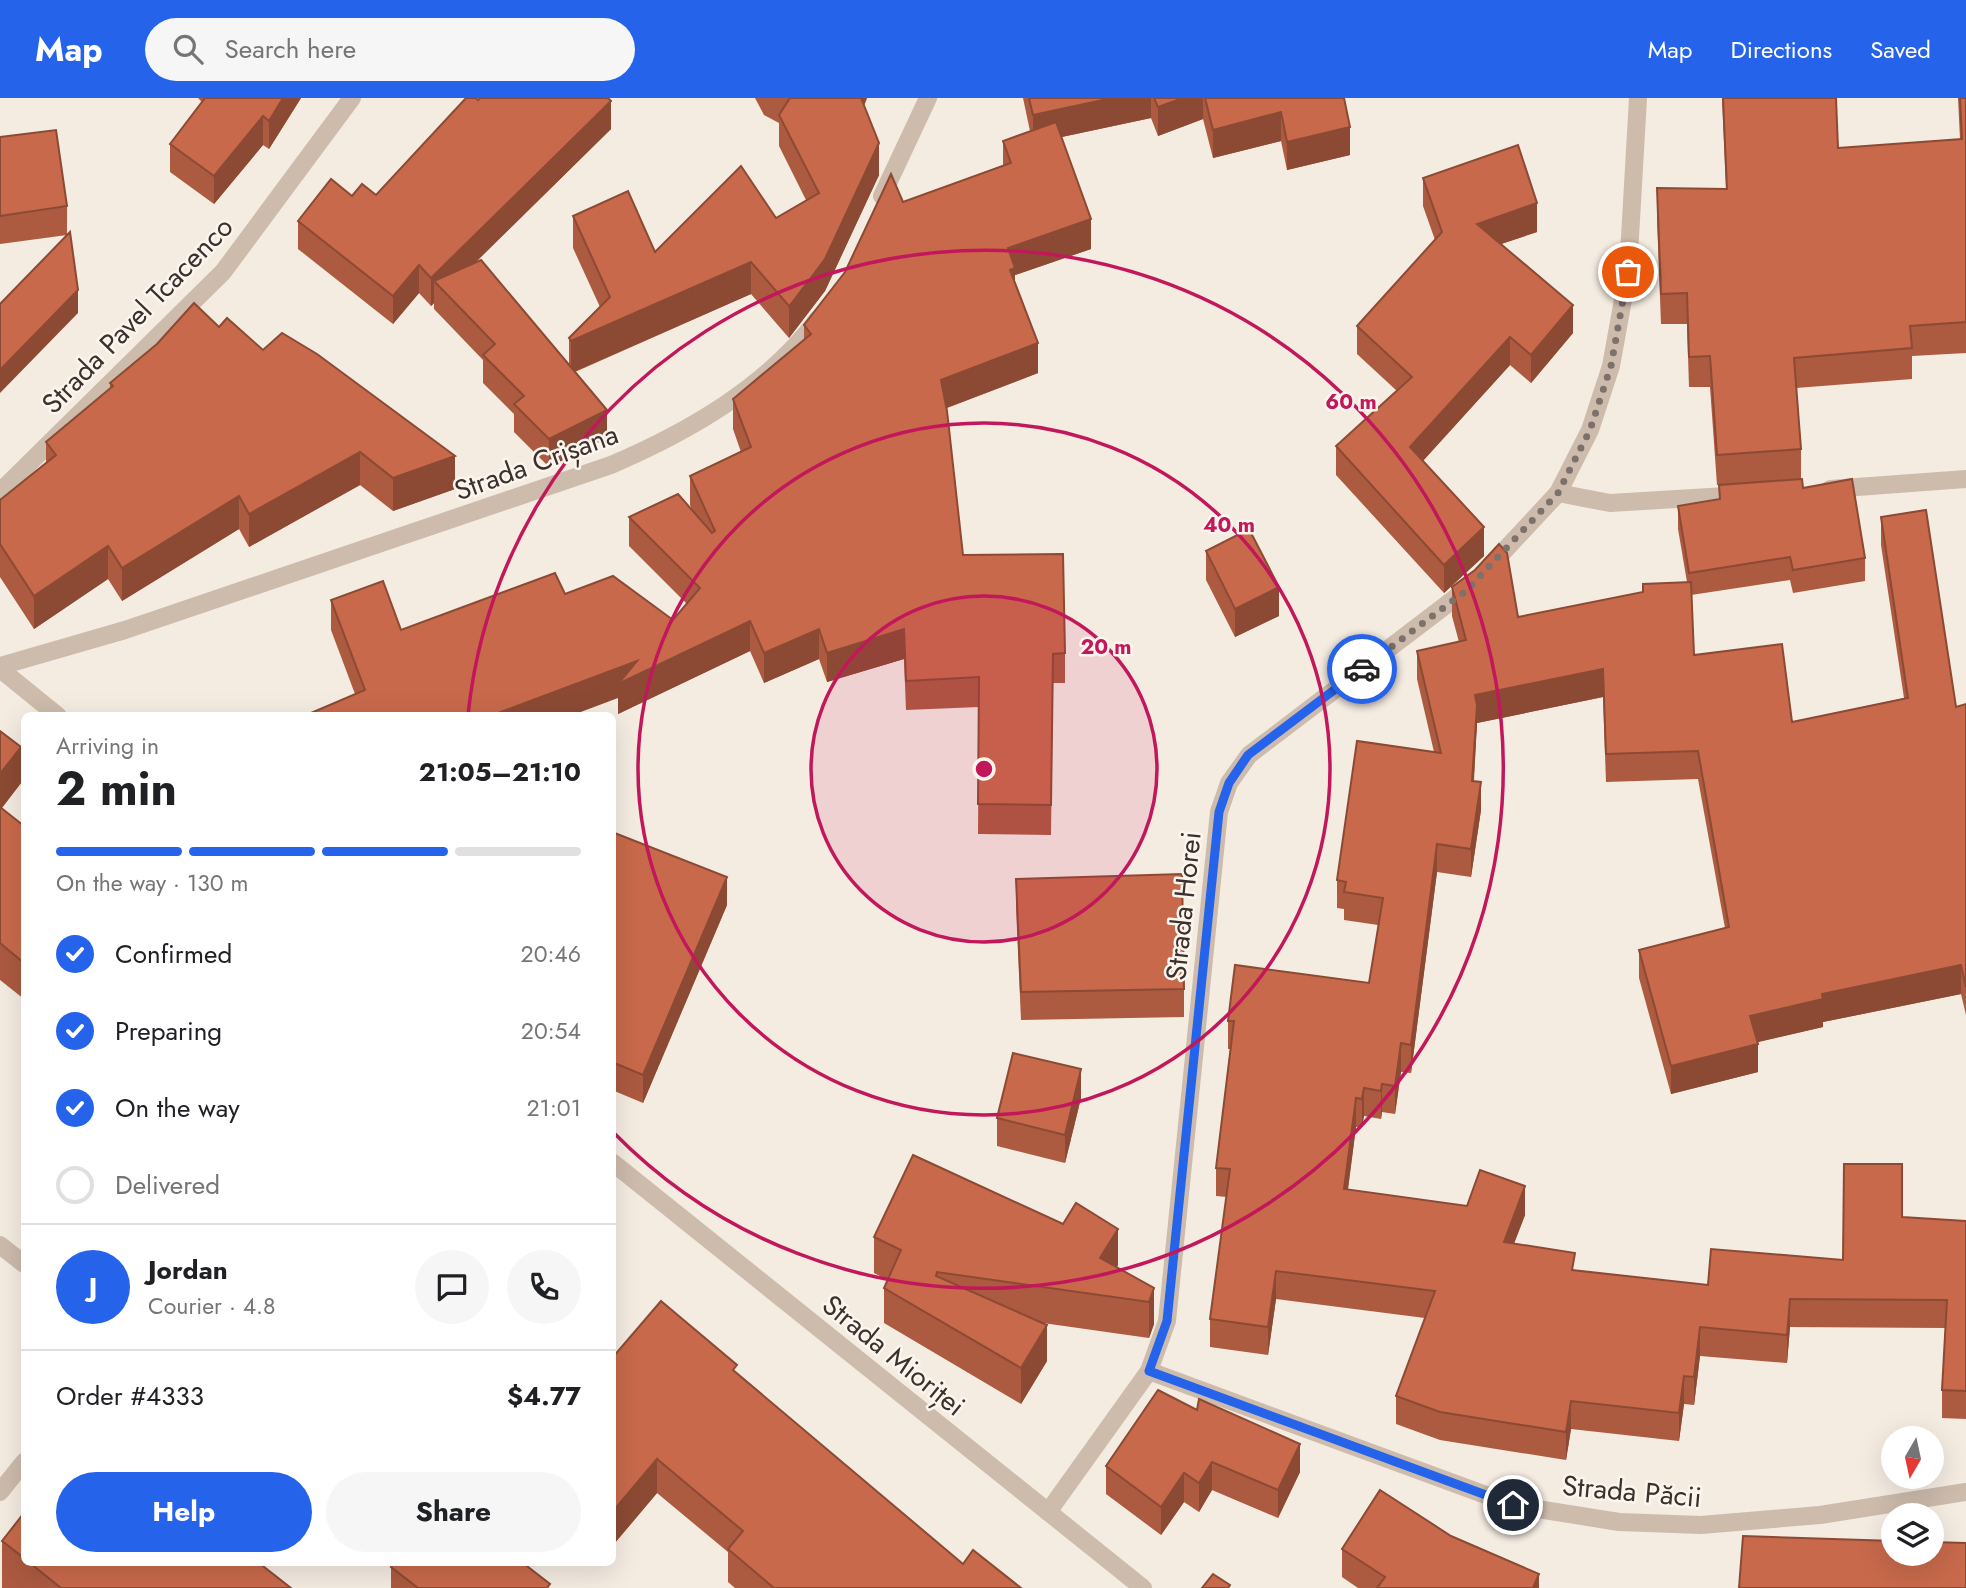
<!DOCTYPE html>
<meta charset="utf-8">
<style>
:root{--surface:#fff;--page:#f6f6f6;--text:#202124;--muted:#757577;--line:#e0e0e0;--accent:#2563eb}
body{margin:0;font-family:Jost,sans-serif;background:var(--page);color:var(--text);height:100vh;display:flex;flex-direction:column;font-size:26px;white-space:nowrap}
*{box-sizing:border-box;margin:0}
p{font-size:23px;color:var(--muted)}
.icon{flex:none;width:38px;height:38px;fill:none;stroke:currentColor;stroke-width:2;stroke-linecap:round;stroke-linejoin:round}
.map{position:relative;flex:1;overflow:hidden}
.sheet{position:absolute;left:21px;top:614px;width:595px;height:854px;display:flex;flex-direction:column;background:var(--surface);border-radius:10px;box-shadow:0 7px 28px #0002}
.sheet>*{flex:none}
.needle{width:46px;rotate:189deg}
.controls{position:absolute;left:1881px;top:1328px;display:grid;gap:14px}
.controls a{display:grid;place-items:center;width:63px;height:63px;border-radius:50%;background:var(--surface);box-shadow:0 7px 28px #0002;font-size:35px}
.pin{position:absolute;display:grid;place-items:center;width:60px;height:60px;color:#fff;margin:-30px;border:4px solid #fff;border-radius:50%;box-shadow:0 2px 7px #0007}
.courier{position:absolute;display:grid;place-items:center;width:70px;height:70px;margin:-35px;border:5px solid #2563eb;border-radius:50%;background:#fff;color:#222;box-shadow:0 2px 9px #0007}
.head em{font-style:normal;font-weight:700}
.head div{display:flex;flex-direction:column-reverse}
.head{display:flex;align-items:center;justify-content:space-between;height:119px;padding:0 35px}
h1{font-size:46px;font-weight:700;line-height:52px}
.bar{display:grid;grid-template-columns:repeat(4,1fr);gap:10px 7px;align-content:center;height:84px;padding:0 35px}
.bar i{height:9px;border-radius:5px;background:var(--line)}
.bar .active{background:var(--accent)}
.bar p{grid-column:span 4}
.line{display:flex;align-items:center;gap:18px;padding:0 35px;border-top:2px solid var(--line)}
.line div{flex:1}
.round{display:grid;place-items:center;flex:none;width:74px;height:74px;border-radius:37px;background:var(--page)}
ol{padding:0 35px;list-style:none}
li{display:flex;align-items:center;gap:21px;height:77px}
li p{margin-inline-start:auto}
li .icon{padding:7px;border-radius:50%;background:var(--accent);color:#fff;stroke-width:4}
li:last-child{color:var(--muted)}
li i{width:38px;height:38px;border:4px solid var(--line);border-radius:50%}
.action{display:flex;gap:14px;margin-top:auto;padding:14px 35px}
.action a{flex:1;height:80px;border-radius:42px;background:var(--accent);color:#fff;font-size:28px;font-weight:700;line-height:80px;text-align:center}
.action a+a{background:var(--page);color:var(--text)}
header{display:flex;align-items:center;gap:42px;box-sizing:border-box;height:98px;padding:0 35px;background:var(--accent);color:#fff}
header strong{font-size:33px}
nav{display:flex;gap:38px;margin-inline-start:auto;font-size:24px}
.search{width:490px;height:63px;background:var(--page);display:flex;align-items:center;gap:18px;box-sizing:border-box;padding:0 24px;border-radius:38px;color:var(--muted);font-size:26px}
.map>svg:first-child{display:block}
</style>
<header>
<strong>Map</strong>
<div class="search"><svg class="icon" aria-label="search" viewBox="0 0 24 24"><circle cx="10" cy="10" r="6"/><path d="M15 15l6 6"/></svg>Search here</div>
<nav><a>Map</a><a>Directions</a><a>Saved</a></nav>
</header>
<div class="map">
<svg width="1966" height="1490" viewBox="0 0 1966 1490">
<rect width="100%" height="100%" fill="#f4ebe1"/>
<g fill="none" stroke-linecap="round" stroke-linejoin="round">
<!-- minor -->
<g stroke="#cdbbac" stroke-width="18">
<polyline points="882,98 928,0"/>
<polyline points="1830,391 1966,381"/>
<polyline points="0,394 223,174 352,0"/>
<polyline points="1558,395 1610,405 1743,397"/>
<polyline points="1490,468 1558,395 1590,332 1611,268 1628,174 1638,0"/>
<path d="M0,568L125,532L611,367C688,334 767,289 818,221"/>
<polyline points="0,571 58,618"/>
<polyline points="612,1064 1143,1490"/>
<polyline points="0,1147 24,1166"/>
<polyline points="1149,1273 1513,1407 1619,1424 1701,1427 1820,1417 1966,1394"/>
<polyline points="0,1394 24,1364"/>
<polyline points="1048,1414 1149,1273 1167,1223 1219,714 1229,685 1249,657 1471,488"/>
</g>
</g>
<!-- wall -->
<g fill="#ac5a40">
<polygon points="198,0 301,0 269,51 263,47 214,106 170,74 170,46 202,4"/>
<polygon points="755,0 867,0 864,8 879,77 825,193 789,240 751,196 575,274 607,340 549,369 514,334 514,316 483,285 483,262 434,211 434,205 431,208 419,195 393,226 298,151 298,123 352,98 376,97 478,2 611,31 475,165 569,267 569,240 600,209 573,150 573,118 655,154 776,120 806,102 779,48 779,25 764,17"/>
<polygon points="1023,0 1344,0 1350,57 1287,72 1281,43 1213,60 1203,21 1158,38 1151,20 1062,39 1091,151 1015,177 1015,185 1038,275 947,310 963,457 1065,555 1065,585 1053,585 1051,737 978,736 979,609 906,612 904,561 827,584 819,561 764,585 750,553 618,616 618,600 355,596 331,532 331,502 401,532 565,496 673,522 687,506 629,448 629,419 692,412 690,407 690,378 741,354 733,331 733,301 804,243 804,227 903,104 1003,67 1003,43 1030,33"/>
<polygon points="1722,0 1836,0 1838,50 1960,41 1958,0 1966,0 1966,255 1912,258 1912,281 1796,290 1801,351 1801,381 1717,387 1710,289 1689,289 1687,226 1661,226 1657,120 1657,90 1726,91"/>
<polygon points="0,39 67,108 67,137 0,146"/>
<polygon points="1423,80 1537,134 1501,146 1573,235 1531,285 1510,267 1423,363 1484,458 1444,495 1336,377 1336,348 1397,293 1357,256 1357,228 1435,142 1423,108"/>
<polygon points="219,229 455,391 393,413 360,387 249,449 239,431 122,503 108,481 34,531 0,479 0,402 46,365 46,344 110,291 110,285"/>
<polygon points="1719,387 1803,390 1865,460 1865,483 1793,495 1790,482 1691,497 1694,557 1792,624 1904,600 1881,447 1881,419 1956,609 1966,606 1966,917 1961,896 1823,924 1823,929 1757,944 1758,974 1671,996 1639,880 1639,852 1725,830 1698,681 1606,684 1603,599 1477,625 1474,683 1481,712 1471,779 1437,774 1411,975 1401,974 1395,1016 1382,1014 1381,1021 1364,1018 1362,1029 1356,1029 1348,1092 1525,1117 1514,1145 1575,1172 1708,1187 1843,1162 1902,1119 1966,1123 1966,1321 1942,1320 1942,1292 1945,1230 1790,1229 1787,1265 1700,1258 1694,1307 1684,1306 1679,1343 1571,1331 1566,1362 1440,1342 1396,1326 1396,1298 1425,1220 1276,1201 1268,1257 1210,1249 1210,1221 1227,1099 1216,1098 1216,1070 1230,951 1228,951 1228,923 1369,885 1378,827 1344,822 1344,811 1337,810 1337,782 1434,654 1417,581 1417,553 1459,544 1452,518 1452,489 1518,519 1643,494 1687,484 1678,431 1678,408 1719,401"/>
<polygon points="1206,453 1279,518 1235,539 1206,482"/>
<polygon points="0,633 21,685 2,710 24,728 24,901 0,882"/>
<polygon points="612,734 727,807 643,1005 612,992"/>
<polygon points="1016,781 1184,891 1184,919 1021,922 1016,809"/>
<polygon points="1081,1000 1065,1065 997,1048 997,1020"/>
<polygon points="874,1139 1118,1167 1117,1169 1154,1190 1154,1226 1149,1240 1043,1225 1047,1263 1021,1306 884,1225 884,1190 888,1182 874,1175"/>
<polygon points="612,1260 737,1276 963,1466 1021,1490 735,1490 728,1484 728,1454 657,1395 614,1446 612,1444"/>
<polygon points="1158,1292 1300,1374 1278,1420 1212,1392 1199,1414 1184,1404 1161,1437 1106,1396 1106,1368"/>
<polygon points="24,1415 24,1465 259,1465 291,1490 2,1490 2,1443"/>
<polygon points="1451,1438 1539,1490 1358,1490 1342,1479 1342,1451"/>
<polygon points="391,1469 550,1490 391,1490"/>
</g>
<!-- shaded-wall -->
<g fill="#8c4a34">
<polygon points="283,0 301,0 269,51 269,23"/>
<polygon points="857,0 867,0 857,22"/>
<polygon points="1112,0 1151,0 1151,20 1033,45 1033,17"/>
<polygon points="1183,0 1203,0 1203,21 1158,38 1158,9"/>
<polygon points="611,3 611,31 445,194 434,183 434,205 431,208 431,180"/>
<polygon points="1281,14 1281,43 1213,60 1213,32"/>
<polygon points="263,18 263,47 214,106 214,78"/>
<polygon points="1350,29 1350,57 1287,72 1287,44"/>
<polygon points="879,45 879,77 825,193 789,240 789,208"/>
<polygon points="1537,105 1537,134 1477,154 1477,126"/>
<polygon points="1091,121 1091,151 1015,177 1015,200 1010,201 1008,150"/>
<polygon points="751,164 751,196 571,275 571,243"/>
<polygon points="419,167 419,195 393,226 393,198"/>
<polygon points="78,192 78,215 0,295 0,272"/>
<polygon points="1573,207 1573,235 1531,285 1531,257"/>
<polygon points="1510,239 1510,267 1410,377 1410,349"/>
<polygon points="1038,245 1038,275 941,312 941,282"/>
<polygon points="607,312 607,340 549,369 549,341"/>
<polygon points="360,354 360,387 249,449 249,416"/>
<polygon points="455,358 455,391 393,413 393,380"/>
<polygon points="239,398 239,431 122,503 122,470"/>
<polygon points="1484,429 1484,458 1444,495 1444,467"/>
<polygon points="108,448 108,481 34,531 34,498"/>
<polygon points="1279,489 1279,518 1235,539 1235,511"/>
<polygon points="750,523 750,553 618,616 618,600 570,618 490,618 637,563"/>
<polygon points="819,531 819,561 764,585 764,555"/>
<polygon points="904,531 904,561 827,584 827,555"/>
<polygon points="1603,571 1603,599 1477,625 1472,711 1475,597"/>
<polygon points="21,649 21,685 0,712 0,676"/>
<polygon points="1481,684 1481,712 1471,779 1471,751"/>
<polygon points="1437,746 1437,774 1411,975 1411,947"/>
<polygon points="727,779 727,807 643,1005 643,977"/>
<polygon points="1961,867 1961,896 1823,924 1823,929 1750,946 1750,918 1822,896"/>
<polygon points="1401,945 1401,974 1395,1016 1395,988"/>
<polygon points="1758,946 1758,974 1671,996 1671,968"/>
<polygon points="1081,971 1081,1000 1065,1065 1065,1037"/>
<polygon points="1382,986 1382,1014 1381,1021 1381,993"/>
<polygon points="1364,990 1364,1018 1362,1029 1362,1001"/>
<polygon points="1356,1000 1356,1029 1344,1119 1344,1091"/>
<polygon points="1525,1088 1525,1117 1504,1172 1504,1144"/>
<polygon points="1118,1131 1118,1167 1100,1196 1100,1160"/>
<polygon points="1276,1173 1276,1201 1268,1257 1268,1229"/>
<polygon points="1154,1190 1154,1226 1149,1240 1149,1204"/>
<polygon points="1790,1201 1790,1229 1787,1265 1787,1237"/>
<polygon points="1047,1227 1047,1263 1021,1306 1021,1270"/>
<polygon points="1700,1229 1700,1258 1694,1307 1694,1279"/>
<polygon points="1684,1278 1684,1306 1679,1343 1679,1315"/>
<polygon points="1571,1303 1571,1331 1566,1362 1566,1334"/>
<polygon points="1300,1346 1300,1374 1278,1420 1278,1392"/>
<polygon points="657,1361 657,1395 614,1446 614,1412"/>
<polygon points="1212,1364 1212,1392 1199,1414 1199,1385"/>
<polygon points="1184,1375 1184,1404 1161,1437 1161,1409"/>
<polygon points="1539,1476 1539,1490 1533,1490"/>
</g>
<!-- building -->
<g fill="#c8694b" stroke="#8c4a34" stroke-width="2">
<polygon points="205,0 283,0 269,23 263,18 214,78 170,46"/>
<polygon points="466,0 476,0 478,2 480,0 608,0 611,3 431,180 419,167 393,198 298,123 331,81 352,98 362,86 376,97"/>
<polygon points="790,0 861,0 879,45 825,161 791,206 789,208 751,164 571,243 569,240 610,199 573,118 628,93 655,154 741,68 776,120 819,95 779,17"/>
<polygon points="1029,0 1112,0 1033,17"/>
<polygon points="1154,0 1183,0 1158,9"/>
<polygon points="1205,0 1344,0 1350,29 1287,44 1281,14 1213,32"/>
<polygon points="1723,0 1836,0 1838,50 1962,41 1960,0 1966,0 1966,224 1910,228 1912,250 1794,260 1801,351 1717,357 1710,258 1689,259 1687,195 1661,196 1657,90 1727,91"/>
<polygon points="1056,24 1091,121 1008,150 1015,170 1010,172 1038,245 941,282 947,313 963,457 1063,456 1065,555 1053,556 1051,707 978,706 979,579 906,583 904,531 827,555 819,531 764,555 750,523 618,586 637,563 490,618 304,618 365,592 331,502 383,483 401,532 555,475 565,496 613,478 673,522 700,490 629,419 678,396 712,435 715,433 690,378 751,349 733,301 811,236 804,227 845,174 891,76 903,104 1011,65 1003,43"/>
<polygon points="56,32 67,108 0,118 0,39"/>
<polygon points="1518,47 1537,105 1477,126 1573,207 1531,257 1510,239 1410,349 1484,429 1444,467 1336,348 1412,279 1357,228 1442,134 1423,80"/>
<polygon points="70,134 78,192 0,272 0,206"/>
<polygon points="481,162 607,312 549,341 514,306 524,298 483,257 495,246 434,183"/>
<polygon points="194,205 219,229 227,220 263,252 282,235 317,256 455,358 393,380 360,354 249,416 239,398 122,470 108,448 34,498 0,446 0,402 56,357 46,344 113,288 110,285 157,246"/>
<polygon points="1802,381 1803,390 1852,381 1865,460 1793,472 1790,459 1689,475 1678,408 1720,401 1719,387"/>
<polygon points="1926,412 1956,609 1966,606 1966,889 1961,867 1822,896 1823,901 1750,918 1758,946 1671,968 1639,852 1729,829 1698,653 1606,656 1603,571 1475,597 1477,607 1472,683 1481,684 1471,751 1437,746 1411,947 1401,945 1395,988 1382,986 1381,993 1364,990 1362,1001 1356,1000 1344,1091 1467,1108 1480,1072 1525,1088 1504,1144 1575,1155 1572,1172 1708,1187 1711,1151 1843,1162 1844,1066 1902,1066 1902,1119 1966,1123 1966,1293 1942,1292 1947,1202 1790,1201 1787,1237 1700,1229 1694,1279 1684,1278 1679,1315 1571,1303 1566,1334 1440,1314 1396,1298 1435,1193 1276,1173 1268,1229 1210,1221 1230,1071 1216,1070 1234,923 1228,923 1235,867 1369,885 1383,800 1344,794 1346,784 1337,782 1357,643 1441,655 1417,553 1466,542 1452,489 1475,472 1499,446 1507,455 1518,519 1643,494 1643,486 1691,484 1694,557 1782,546 1792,624 1908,600 1881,419"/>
<polygon points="1249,431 1279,489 1235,511 1206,453"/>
<polygon points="0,633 21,649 0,676"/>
<polygon points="0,709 24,728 24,865 0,845"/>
<polygon points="612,734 727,779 643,977 612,964"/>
<polygon points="1182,776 1184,891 1021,894 1016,781"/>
<polygon points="1013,955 1081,971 1065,1037 997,1020"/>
<polygon points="913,1057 1063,1126 1076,1105 1118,1131 1100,1160 1154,1190 1149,1204 937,1174 936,1178 1047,1227 1021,1270 884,1190 901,1152 874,1139"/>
<polygon points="661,1203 737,1267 733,1272 963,1466 973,1452 1021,1490 774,1490 728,1451 743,1433 657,1361 614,1412 612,1411 612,1260"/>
<polygon points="1158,1292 1197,1312 1199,1301 1300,1346 1278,1392 1212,1364 1199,1385 1184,1375 1161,1409 1106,1368"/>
<polygon points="1380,1392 1451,1438 1539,1476 1533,1490 1377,1490 1385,1479 1342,1451"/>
<polygon points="24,1415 24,1460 2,1443"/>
<polygon points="1743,1438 1894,1443 1894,1456 1932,1456 1932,1444 1966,1445 1966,1490 1739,1490"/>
<polygon points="30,1465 259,1465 291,1490 61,1490"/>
<polygon points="394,1465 523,1465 550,1486 547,1490 418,1490 391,1469"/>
<polygon points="1213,1476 1230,1487 1228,1490 1202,1490"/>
</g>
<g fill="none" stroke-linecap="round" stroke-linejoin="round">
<!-- done -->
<polyline stroke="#7c716b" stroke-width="7" stroke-dasharray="0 12.6" points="1362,571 1467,492 1558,395 1590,332 1611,268 1628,174"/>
<!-- route -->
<polyline stroke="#2563eb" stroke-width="9" points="1362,571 1248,657 1229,685 1219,714 1167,1223 1149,1273 1513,1407"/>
</g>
<!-- distance rings -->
<circle cx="984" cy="671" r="173" fill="#c2185b" fill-opacity=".12"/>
<g fill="none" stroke="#c2185b" stroke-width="3.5">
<circle cx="984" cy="671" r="173"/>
<circle cx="984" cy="671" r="346"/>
<path d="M468 617A519 519 0 1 1 614 1035"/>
</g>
<g text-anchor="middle" stroke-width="5" stroke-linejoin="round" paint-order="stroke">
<!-- street labels -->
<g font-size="28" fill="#3b302b" stroke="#fbf5ee">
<text transform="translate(137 217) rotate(-46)" y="10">Strada Pavel Tcacenco</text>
<text transform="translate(536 364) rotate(-20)" y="10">Strada Crișana</text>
<text transform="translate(1183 808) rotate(-84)" y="10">Strada Horei</text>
<text transform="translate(894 1257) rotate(39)" y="10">Strada Mioriței</text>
<text transform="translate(1632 1393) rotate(5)" y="10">Strada Păcii</text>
</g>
</g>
<circle cx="984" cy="671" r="10" fill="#c2185b" stroke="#fbf5ee" stroke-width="3.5"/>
<g font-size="21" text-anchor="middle" font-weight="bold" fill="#c2185b" stroke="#fbf5ee" stroke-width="5" stroke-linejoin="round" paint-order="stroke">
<text x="1351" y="311">60 m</text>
<text x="1229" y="434">40 m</text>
<text x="1106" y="556">20 m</text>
</g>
</svg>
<div class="controls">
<a><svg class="needle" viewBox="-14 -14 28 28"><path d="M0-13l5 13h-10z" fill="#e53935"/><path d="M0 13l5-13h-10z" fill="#757577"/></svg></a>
<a><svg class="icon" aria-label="layers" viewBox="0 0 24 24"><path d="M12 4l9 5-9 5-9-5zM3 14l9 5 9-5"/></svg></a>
</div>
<div class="pin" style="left:1628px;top:174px;background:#ea580c"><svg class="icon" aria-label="bag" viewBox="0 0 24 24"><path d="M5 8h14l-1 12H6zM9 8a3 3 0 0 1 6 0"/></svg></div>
<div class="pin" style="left:1513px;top:1407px;background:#1f2937"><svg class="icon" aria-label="home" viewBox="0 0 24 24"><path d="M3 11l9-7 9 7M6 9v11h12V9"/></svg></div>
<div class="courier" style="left:1362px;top:571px"><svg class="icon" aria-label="car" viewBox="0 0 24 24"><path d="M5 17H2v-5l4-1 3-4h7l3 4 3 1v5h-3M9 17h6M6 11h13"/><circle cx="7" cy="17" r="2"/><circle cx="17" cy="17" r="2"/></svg></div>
<section class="sheet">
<div class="head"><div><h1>2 min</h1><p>Arriving in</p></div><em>21:05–21:10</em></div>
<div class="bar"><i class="active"></i><i class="active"></i><i class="active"></i><i></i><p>On the way · 130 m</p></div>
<ol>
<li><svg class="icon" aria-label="check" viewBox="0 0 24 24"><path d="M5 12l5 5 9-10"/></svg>Confirmed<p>20:46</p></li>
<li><svg class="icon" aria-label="check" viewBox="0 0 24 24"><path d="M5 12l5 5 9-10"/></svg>Preparing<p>20:54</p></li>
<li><svg class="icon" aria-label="check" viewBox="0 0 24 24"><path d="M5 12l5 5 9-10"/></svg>On the way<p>21:01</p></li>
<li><i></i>Delivered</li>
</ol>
<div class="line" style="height:126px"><b class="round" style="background:var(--accent);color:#fff">J</b><div><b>Jordan</b><p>Courier · 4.8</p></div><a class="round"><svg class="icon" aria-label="chat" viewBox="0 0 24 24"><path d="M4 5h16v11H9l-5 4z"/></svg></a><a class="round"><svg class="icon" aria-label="phone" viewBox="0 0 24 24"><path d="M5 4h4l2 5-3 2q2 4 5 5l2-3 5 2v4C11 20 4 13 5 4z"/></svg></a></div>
<div class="line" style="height:91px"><div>Order #4333</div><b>$4.77</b></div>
<div class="action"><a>Help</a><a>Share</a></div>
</section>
</div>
